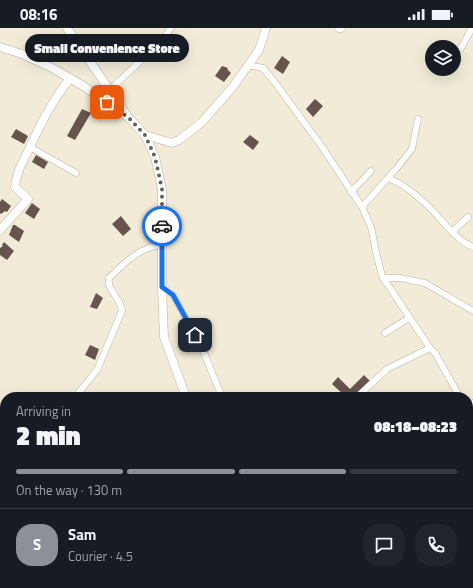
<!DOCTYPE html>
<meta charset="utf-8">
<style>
:root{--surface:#171b24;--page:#20242c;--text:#f1f3f6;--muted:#9ea1a6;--line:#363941;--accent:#8c9099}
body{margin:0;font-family:"Titillium Web",sans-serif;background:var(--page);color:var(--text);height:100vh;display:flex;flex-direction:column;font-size:15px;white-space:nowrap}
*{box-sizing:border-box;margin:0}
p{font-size:13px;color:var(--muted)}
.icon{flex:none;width:22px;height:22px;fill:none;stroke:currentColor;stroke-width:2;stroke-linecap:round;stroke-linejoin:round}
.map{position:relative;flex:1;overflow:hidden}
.panel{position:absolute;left:0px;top:364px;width:473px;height:196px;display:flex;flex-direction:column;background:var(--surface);border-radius:16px 16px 0 0;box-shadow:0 4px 16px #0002}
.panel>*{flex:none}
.buttons{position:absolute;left:425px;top:12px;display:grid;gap:8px}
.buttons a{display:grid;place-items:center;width:36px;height:36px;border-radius:50%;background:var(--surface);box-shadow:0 4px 16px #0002;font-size:20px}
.pin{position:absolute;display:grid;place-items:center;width:34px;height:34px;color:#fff;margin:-17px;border-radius:8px;box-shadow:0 2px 6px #0006}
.courier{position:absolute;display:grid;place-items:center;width:40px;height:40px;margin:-20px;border:3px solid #1a73e8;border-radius:50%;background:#fff;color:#222;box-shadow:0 1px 5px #0007}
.bubble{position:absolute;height:28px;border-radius:14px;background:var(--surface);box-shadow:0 4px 16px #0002;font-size:13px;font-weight:800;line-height:28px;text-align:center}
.head em{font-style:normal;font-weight:800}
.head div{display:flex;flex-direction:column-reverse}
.head{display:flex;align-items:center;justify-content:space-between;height:68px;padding:0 16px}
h1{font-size:26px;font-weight:800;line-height:30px}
.bar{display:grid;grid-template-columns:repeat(4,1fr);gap:6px 4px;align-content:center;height:48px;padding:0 16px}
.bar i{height:5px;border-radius:3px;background:var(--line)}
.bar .current{background:var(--accent)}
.bar p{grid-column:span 4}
.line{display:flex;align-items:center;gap:10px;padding:0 16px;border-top:1px solid var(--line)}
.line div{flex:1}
.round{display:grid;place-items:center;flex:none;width:42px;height:42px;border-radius:16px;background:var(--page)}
.status{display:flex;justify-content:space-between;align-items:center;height:28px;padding:0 20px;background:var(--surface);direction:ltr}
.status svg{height:11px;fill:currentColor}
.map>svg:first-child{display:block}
</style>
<div class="status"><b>08:16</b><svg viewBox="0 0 49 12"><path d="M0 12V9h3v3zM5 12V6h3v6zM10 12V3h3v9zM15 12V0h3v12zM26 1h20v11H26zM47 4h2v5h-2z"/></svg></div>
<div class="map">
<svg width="473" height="560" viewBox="0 0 473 560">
<rect width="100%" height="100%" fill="#f1ebd8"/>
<!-- building -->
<g fill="#66544d">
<polygon points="282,28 290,34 283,46 274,40"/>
<polygon points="222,38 228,40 227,41 231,45 224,54 215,48"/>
<polygon points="315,71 323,78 313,89 306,81"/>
<polygon points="82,81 91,85 75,112 67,108"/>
<polygon points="16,101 28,108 24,116 11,109"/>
<polygon points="250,107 259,114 253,122 243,114"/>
<polygon points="36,127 48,134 44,141 32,134"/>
<polygon points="2,171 11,178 7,184 5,183 1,186 0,185 0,174"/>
<polygon points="32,175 40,181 34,191 25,185"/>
<polygon points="121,188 131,201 123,208 112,196"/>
<polygon points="13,197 15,197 24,203 19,214 9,207"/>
<polygon points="4,214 14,223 7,232 0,227 0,220 3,218 2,217"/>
<polygon points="96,265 103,270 97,281 90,279"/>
<polygon points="90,317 99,321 95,332 85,327"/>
<polygon points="364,347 370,353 354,369 346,369 332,356 338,349 350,361"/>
<polygon points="5,420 5,431 0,438 0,422 3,423"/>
</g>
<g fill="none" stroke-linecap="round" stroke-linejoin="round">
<defs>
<g id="minor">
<polyline points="461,20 472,0"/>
<polyline points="248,37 263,40 273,52 320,116 362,179 371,199 376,224 382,248 430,320 435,325 460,369"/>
<polyline points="110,62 159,15 171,0"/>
<polyline points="30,119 76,145"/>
<path d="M388,150C404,156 419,169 431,181C444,194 456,212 473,219"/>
<polyline points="351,164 371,143"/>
<polyline points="362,179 396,141 412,121 418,91"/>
<polyline points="452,204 468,189"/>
<polyline points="383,250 400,250 425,255 473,283"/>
<polyline points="162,259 173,267 202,320 222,369"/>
<polyline points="385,305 409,290"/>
<path d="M75,369L97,342L122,283C122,271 106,262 109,250C123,236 141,218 162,217"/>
<polyline points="357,369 387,341 430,320"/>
<polyline points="468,379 473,375"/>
<polyline points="468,385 473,393"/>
<polyline points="468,498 473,492"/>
<polyline points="308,555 309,560"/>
<polyline points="395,555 403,560"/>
<polyline points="2,560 5,553"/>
<polyline points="165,560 170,555"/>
<polyline points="410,560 415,555"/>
</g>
<g id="major">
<polyline points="67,0 126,86"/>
<polyline points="339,0 341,0"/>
<polyline points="0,19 22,26 54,41 85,59 129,90 145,107 155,129 162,161 162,259 164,309 186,369"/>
<polyline points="145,107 172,115 179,112 201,95 232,60 259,22 266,0"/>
<path d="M0,202L28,171L15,159C16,144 23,134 29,121C40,96 53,72 70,50"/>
<polyline points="247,555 249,560"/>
</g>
</defs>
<!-- minor casing -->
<use href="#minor" stroke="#bab3a2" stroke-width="7"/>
<!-- major casing -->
<use href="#major" stroke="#bab3a2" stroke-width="9"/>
<!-- minor -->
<use href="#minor" stroke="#fff" stroke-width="6"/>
<!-- major -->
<use href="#major" stroke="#fff" stroke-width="8"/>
</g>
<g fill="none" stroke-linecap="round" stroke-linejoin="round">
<!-- done -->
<polyline stroke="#656157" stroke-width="4" stroke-dasharray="0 7.2" points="107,74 129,90 145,107 155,129 162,161 162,198"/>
<!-- route -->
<polyline stroke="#1a73e8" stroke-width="5" points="162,198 162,259 173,267 195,307"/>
</g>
</svg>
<div class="buttons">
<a><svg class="icon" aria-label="layers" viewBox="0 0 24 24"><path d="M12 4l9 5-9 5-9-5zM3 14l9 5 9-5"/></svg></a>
</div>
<div class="pin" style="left:107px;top:74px;background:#ea580c"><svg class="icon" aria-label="bag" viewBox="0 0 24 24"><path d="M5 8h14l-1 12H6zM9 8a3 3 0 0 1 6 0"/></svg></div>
<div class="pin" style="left:195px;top:307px;background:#1f2937"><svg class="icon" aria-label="home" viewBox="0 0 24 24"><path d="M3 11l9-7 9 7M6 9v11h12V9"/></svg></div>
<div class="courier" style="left:162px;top:198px"><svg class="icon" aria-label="car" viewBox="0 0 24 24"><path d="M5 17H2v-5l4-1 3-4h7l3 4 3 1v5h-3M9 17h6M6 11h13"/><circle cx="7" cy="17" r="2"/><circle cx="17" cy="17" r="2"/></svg></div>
<div class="bubble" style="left:25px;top:6px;width:164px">Small Convenience Store</div>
<section class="panel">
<div class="head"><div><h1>2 min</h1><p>Arriving in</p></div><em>08:18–08:23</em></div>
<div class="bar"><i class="current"></i><i class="current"></i><i class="current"></i><i></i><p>On the way · 130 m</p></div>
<div class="line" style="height:72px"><b class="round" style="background:var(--accent);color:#fff">S</b><div><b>Sam</b><p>Courier · 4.5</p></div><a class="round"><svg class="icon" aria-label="chat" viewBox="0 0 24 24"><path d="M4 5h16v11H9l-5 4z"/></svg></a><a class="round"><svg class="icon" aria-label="phone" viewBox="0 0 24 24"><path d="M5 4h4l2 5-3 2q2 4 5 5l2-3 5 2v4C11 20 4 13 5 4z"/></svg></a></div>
</section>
</div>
